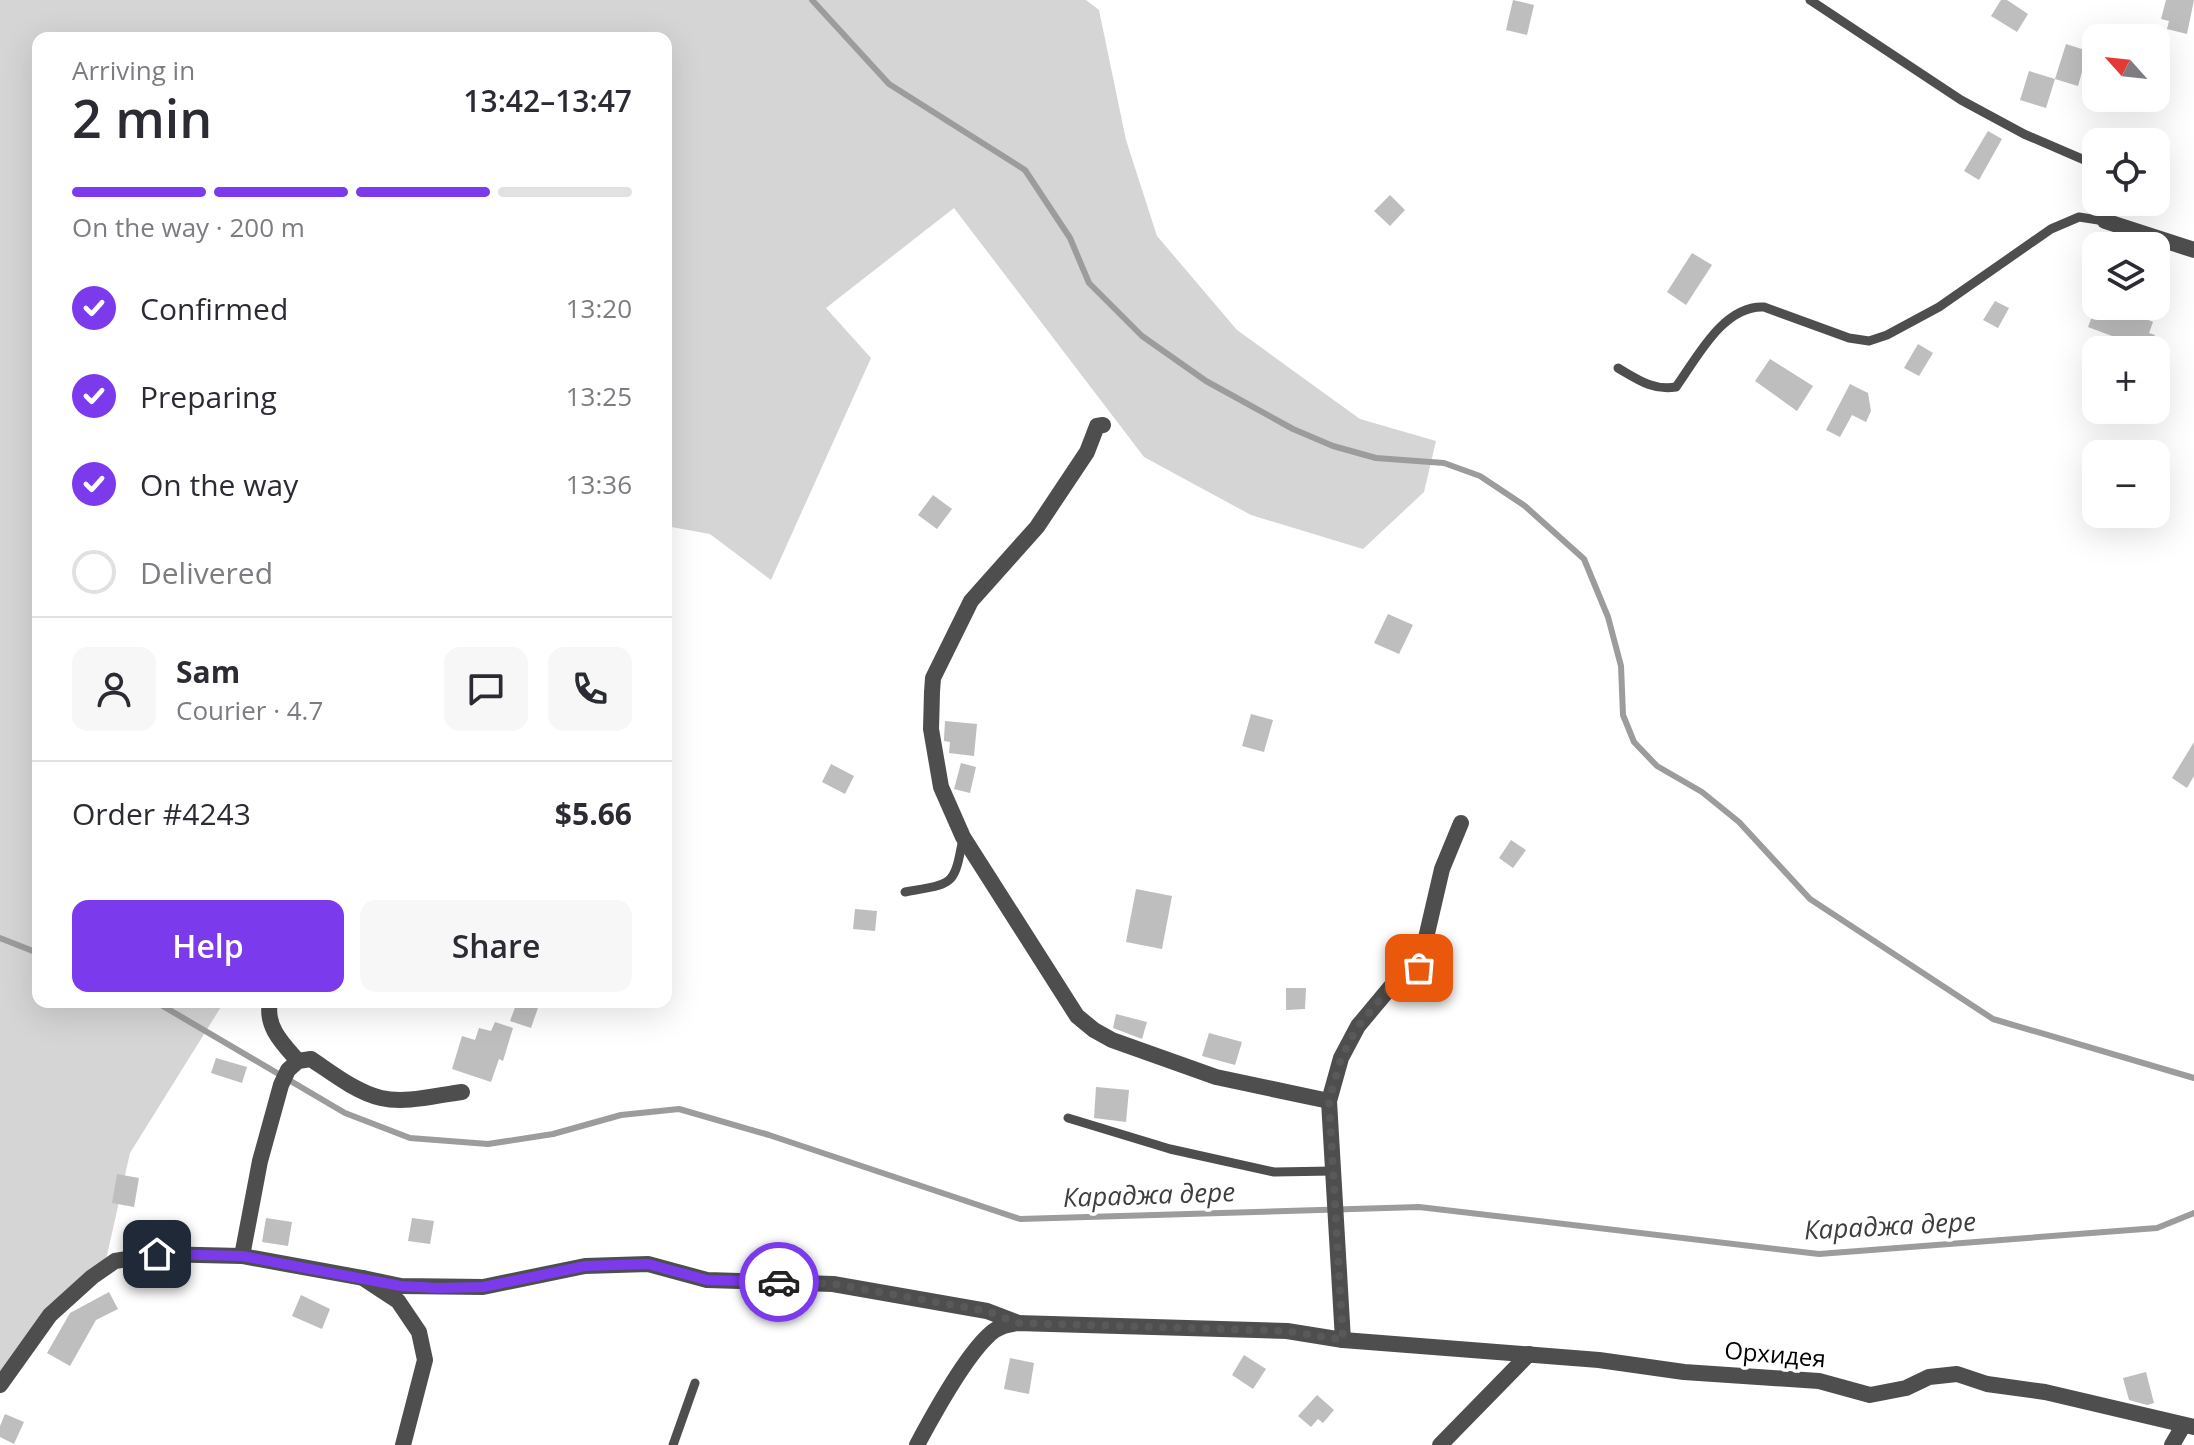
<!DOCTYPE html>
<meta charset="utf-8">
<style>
:root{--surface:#fff;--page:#f7f7f7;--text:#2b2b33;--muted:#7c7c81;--line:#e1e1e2;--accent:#7c3aed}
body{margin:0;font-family:"Open Sans",sans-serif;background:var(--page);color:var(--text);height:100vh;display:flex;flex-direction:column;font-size:30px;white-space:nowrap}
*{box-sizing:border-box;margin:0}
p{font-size:26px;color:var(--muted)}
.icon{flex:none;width:44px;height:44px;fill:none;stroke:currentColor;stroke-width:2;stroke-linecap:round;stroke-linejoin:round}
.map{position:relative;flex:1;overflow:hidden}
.drawer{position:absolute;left:32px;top:32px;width:640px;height:976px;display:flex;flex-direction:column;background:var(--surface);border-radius:16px;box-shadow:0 8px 32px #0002}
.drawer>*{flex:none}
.needle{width:52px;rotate:297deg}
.tools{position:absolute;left:2082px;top:24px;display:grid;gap:16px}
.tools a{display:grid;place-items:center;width:88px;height:88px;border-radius:16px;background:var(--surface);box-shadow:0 8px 32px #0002;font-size:40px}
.pin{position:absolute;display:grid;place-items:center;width:68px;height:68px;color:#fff;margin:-34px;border-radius:16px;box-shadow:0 4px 12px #0006}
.courier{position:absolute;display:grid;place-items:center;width:80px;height:80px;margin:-40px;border:6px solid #7c3aed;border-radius:50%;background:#fff;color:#222;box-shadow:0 2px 10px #0007}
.summary em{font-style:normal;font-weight:600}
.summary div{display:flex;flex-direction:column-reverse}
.summary{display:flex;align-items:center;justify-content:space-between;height:136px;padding:0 40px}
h1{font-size:52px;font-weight:600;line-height:60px}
.bar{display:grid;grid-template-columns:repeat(4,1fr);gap:12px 8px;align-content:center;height:96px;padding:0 40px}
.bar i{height:10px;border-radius:6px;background:var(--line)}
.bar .active{background:var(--accent)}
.bar p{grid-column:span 4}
.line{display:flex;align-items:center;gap:20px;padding:0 40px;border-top:2px solid var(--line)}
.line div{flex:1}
.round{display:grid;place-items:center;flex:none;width:84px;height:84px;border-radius:16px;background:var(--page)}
ol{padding:0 40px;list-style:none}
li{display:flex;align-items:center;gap:24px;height:88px}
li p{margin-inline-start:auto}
li .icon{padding:8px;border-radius:50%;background:var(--accent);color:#fff;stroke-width:4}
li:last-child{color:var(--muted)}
li i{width:44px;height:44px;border:4px solid var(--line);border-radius:50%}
.primary-button{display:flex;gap:16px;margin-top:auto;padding:16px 40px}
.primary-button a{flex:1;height:92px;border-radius:16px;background:var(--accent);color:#fff;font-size:32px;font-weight:600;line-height:92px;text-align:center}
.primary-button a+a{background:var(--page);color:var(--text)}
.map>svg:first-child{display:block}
</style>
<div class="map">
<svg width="2194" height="1445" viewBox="0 0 2194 1445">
<rect width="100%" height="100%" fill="#fff"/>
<!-- green -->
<polygon fill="#d5d5d5" points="0,0 1086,0 1099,10 1126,140 1157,236 1237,330 1360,419 1436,441 1424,492 1363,549 1251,515 1144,457 954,208 826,308 871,358 771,580 710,534 666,526 666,38 38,38 38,1002 224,1002 130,1153 103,1273 0,1374"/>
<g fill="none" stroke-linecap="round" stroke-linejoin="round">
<!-- stream -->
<g stroke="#9c9c9c" stroke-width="6">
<polyline points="812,0 889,84 1025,170 1070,238 1089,283 1142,336 1206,381 1293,429 1333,446 1376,458 1444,463 1480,476 1525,506 1584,559 1608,617 1621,666 1623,715 1634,742 1657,766 1702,792 1739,822 1810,899 1993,1019 2194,1078"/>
<polyline points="0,938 38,953"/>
<polyline points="156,1002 345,1113 410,1138 488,1144 553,1134 621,1115 679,1109 769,1135 1020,1219 1419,1207 1819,1254 2157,1228 2194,1213"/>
</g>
</g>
<!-- building -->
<g fill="#bebebe">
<polygon points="1513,0 1534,5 1527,35 1506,30"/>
<polygon points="2001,0 2007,0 2028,14 2017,32 1991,16"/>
<polygon points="2166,0 2194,0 2187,34 2167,29 2169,21 2161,19"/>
<polygon points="2066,44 2088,51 2078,86 2055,79"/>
<polygon points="2029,71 2055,79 2046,108 2020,100"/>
<polygon points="1988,131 2002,139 1979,180 1964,171"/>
<polygon points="1390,195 1405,210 1390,226 1374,211"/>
<polygon points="1692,253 1712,265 1686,305 1667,292"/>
<polygon points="1995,301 2009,308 1998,328 1983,320"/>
<polygon points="2096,306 2116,306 2153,322 2149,333 2155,335 2149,350 2125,350 2128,342 2088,327"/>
<polygon points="1918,344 1933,353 1919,376 1904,368"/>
<polygon points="1770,359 1813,386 1797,411 1755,381"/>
<polygon points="1850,384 1868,393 1871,411 1866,422 1852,415 1840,437 1826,430"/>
<polygon points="933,495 952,509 937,529 918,515"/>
<polygon points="1388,614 1413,625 1399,654 1374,643"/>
<polygon points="1251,714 1273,720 1264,752 1242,746"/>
<polygon points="945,721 977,724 974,756 949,753 950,742 944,741 944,739"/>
<polygon points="2194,742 2194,776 2187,788 2172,778"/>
<polygon points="961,763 976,767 970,793 954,789"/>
<polygon points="831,764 854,776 845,794 822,782"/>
<polygon points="1511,840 1526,850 1513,868 1499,858"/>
<polygon points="1136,889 1172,896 1162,949 1126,942"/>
<polygon points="855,909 877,911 875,931 853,929"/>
<polygon points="1286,988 1306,988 1305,1009 1286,1010"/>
<polygon points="517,1002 540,1002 531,1028 510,1021"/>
<polygon points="1116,1014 1147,1022 1142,1039 1113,1028"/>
<polygon points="495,1022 513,1028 503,1061 499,1059 491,1082 452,1069 462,1036 475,1040 479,1028 491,1031"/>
<polygon points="1209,1033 1242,1042 1235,1065 1202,1056"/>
<polygon points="216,1058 247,1067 242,1083 211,1073"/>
<polygon points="1096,1087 1129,1090 1126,1122 1094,1118"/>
<polygon points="117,1174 139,1178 134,1207 112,1203"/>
<polygon points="266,1218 292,1222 288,1246 262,1242"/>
<polygon points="412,1218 434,1221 430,1244 408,1241"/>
<polygon points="109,1292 118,1309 96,1320 70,1366 47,1353 70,1313"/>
<polygon points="301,1295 330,1309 322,1329 292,1316"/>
<polygon points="1244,1355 1266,1369 1253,1389 1232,1375"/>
<polygon points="1010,1358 1034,1363 1029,1394 1004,1389"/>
<polygon points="2146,1372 2154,1403 2147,1405 2129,1400 2123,1378"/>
<polygon points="1317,1395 1334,1410 1323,1423 1318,1419 1311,1427 1298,1416"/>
<polygon points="5,1414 24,1422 14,1444 0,1437 0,1426"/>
</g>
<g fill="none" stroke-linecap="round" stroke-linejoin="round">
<!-- lane -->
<g stroke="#4e4e4e" stroke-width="9">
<polyline points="1810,0 1961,100 2024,134 2096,165"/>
<path d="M1618,368C1637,379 1653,391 1676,387C1697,358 1723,305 1764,307L1849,338L1869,341L1887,335L1939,307L2051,229L2079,217L2105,221V202"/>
<path d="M905,892C954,883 954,887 963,838"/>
<polyline points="1068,1118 1170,1149 1274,1172 1333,1171"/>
<polyline points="673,1445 695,1383"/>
</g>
<!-- street -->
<g stroke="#4e4e4e" stroke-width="16">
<polyline points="2105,221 2194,250"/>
<polyline points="1103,425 1097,426 1087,452 1037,527 971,601 933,678 932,692 931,729 941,787 963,837 1077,1016 1094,1030 1112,1040 1216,1077 1329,1101"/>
<path d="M270,1002C265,1027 283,1044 298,1061"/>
<path d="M242,1256L260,1161L281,1085L288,1070L298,1061L311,1059C332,1073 356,1092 381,1098C406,1104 437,1095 462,1092"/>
<polyline points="363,1278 401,1286 483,1287 585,1266 648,1264 707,1280 833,1284 987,1311 1016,1322"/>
<polyline points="1343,1340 1329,1101 1341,1058 1358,1026 1399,977 1419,968 1442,869 1461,823"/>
<polyline points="0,1385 50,1315 92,1277 115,1261 157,1254 242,1256 363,1278 398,1301 419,1332 425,1360 403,1445"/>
<path d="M917,1445C933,1415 965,1357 989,1335C996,1327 1007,1325 1017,1323L1287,1331L1343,1340L1599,1360L1684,1372L1819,1381L1870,1395L1906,1388L1929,1377L1957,1374L1987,1384L2045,1392L2194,1427"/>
<polyline points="1440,1445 1529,1354"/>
<polyline points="2172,1445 2183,1426"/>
</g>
</g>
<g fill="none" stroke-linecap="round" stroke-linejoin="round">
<!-- done -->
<polyline stroke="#595959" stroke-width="8" stroke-dasharray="0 14.4" points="779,1282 833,1284 987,1311 1017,1323 1287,1331 1343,1340 1329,1101 1341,1058 1358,1026 1399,977 1419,968"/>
<!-- route -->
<polyline stroke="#7c3aed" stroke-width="10" points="157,1254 242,1256 401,1286 438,1288 483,1287 585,1266 648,1264 707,1280 779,1282"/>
</g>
<g text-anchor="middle" stroke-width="7" stroke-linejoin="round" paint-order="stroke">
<!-- street labels -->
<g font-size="24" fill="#000" stroke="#fff">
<text transform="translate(1775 1355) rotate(5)" y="8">Орхидея</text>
</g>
<!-- water labels -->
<g font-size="26" font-style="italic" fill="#3d3d3d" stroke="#fff">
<text transform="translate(1149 1195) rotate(-2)" y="9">Караджа дере</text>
<text transform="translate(1890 1226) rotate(-3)" y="9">Караджа дере</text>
</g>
</g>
</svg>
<div class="tools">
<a><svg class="needle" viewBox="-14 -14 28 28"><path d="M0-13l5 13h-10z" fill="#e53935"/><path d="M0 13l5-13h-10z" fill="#7c7c81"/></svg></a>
<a><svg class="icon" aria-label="locate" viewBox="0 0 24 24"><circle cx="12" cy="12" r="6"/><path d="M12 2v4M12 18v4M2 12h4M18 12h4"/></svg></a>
<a><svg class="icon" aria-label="layers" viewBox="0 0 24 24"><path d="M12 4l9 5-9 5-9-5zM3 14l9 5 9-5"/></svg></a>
<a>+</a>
<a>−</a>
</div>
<div class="pin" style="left:1419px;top:968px;background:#ea580c"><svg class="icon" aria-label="bag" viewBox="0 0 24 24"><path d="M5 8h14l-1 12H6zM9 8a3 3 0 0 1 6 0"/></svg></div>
<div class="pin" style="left:157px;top:1254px;background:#1f2937"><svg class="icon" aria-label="home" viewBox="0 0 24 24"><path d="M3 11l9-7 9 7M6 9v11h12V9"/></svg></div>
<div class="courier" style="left:779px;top:1282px"><svg class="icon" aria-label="car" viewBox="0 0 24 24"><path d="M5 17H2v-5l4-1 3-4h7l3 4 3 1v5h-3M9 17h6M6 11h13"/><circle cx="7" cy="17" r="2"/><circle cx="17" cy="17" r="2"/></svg></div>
<section class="drawer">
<div class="summary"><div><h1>2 min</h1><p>Arriving in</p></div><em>13:42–13:47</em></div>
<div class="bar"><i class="active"></i><i class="active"></i><i class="active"></i><i></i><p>On the way · 200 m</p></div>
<ol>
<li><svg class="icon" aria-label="check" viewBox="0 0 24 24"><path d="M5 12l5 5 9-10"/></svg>Confirmed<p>13:20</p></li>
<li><svg class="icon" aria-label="check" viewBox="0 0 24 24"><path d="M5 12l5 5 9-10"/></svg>Preparing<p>13:25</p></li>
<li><svg class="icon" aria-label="check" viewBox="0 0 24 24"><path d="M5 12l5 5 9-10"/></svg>On the way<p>13:36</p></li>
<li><i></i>Delivered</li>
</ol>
<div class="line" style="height:144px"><a class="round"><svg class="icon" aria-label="person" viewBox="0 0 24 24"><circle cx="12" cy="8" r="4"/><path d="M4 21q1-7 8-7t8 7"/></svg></a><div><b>Sam</b><p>Courier · 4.7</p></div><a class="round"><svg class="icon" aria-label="chat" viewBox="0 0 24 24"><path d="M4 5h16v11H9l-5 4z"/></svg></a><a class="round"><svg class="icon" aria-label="phone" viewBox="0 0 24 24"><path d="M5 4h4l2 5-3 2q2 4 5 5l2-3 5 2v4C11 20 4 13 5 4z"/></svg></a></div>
<div class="line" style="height:104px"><div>Order #4243</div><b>$5.66</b></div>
<div class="primary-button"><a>Help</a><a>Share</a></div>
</section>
</div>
